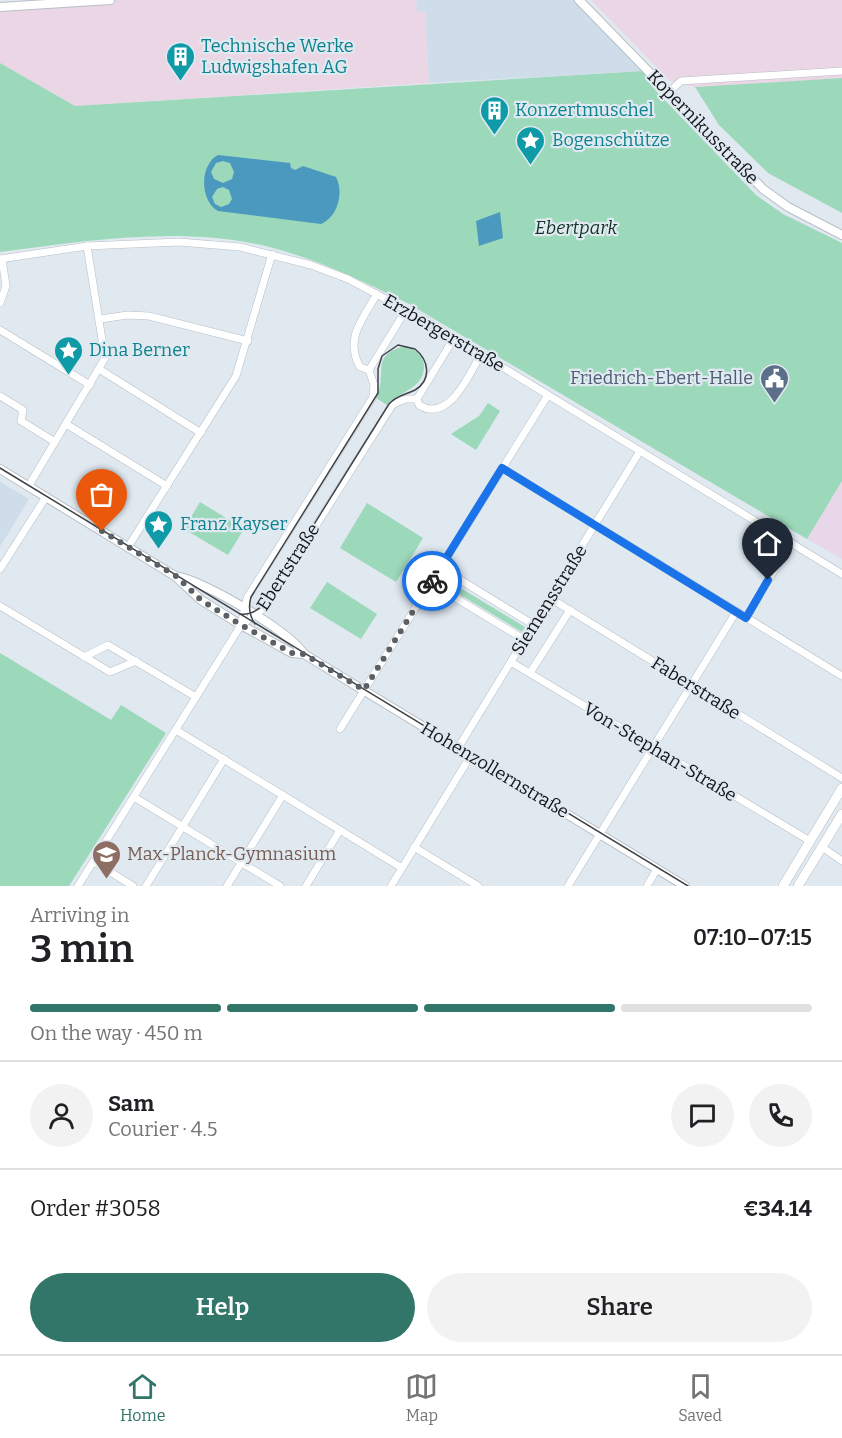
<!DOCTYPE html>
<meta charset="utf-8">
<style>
:root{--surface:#fff;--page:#f2f2f2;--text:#202124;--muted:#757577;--line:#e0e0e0;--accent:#317669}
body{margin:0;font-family:Bitter,serif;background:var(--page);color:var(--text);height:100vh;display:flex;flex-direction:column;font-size:22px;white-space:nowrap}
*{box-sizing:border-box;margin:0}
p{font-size:20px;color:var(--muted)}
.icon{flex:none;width:33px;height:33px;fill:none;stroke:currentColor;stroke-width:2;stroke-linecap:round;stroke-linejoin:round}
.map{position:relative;height:886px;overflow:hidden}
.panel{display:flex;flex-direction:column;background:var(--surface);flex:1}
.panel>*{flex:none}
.pin{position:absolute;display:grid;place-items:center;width:51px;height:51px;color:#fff;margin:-62px -26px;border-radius:50% 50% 50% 0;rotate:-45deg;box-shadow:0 0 6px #0007}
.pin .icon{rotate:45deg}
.courier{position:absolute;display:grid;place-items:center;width:60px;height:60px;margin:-30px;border:4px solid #1a73e8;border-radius:50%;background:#fff;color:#222;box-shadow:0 2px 8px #0007}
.summary em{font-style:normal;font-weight:600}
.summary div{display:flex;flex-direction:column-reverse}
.summary{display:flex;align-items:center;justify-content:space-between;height:102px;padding:0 30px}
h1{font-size:39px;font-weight:600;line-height:45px}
.bar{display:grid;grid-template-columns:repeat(4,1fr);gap:9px 6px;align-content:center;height:72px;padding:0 30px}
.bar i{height:8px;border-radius:4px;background:var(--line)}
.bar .on{background:var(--accent)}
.bar p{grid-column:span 4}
.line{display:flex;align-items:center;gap:15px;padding:0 30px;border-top:2px solid var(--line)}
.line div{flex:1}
.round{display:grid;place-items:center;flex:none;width:63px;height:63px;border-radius:32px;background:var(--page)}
.action{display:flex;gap:12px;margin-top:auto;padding:12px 30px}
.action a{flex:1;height:69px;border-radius:36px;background:var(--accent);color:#fff;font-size:24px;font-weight:600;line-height:69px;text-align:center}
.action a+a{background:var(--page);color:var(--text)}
.tabs{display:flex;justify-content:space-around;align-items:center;height:84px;border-top:2px solid var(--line);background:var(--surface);font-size:16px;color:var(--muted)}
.tabs a{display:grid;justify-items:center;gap:3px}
.tabs .on{color:var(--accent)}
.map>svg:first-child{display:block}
</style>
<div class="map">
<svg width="842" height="886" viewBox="0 0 842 886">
<rect width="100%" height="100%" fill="#e0e8f0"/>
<!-- built -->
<g fill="#cfddeb">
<polygon points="416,0 578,0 644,71 429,83 425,12 417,12"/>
<polygon points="0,482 29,499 0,547"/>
</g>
<!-- industrial -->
<g fill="#ebd6e5">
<polygon points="39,0 416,0 417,12 425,11 429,83 75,106 0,63 0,2"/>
<polygon points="591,0 842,0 842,78 695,87 670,81"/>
</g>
<!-- education -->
<polygon fill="#e7d7e9" points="842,481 842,559 807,539"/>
<!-- green -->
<g fill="#9cd8ba">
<path d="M0,63L75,106L644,71L655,90L756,195L783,214L842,243V481L807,539L409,304C369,284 330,265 287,252C195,223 93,240 0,252Z"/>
<polygon points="842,78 842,213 768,173 719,125 695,87"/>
<path d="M406,346C415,350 424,354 424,366C424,389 401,390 387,405L376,398C389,373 368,355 406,346Z"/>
<polygon points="488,403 500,411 476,450 451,434 479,416"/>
<polygon points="200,502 244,529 228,555 184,529"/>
<polygon points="367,503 423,538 396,582 340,548"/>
<polygon points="444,578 525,627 522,632 441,583"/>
<polygon points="327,582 377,614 361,639 310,608"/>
<polygon points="0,653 111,720 121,705 166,733 69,886 0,886"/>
</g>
<!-- water -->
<g fill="#4b99bf" fill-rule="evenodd">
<path d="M218,155L290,163L291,168L295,170L303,166L336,177C344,192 338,217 321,224L218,211C199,200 200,164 218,155ZM223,161L230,163L234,172L232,179L223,183L214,179L211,172L216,163ZM223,187L229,190L232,199L229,204L221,207L215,204L212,197L217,189Z"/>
<polygon points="500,212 503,238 479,246 476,221"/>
</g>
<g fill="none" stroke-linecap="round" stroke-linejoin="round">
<defs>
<g id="minor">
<polyline points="669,92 681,81 842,71"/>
<polyline points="0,259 87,246 179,242 240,247 311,265 348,279 425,320 842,574"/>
<polyline points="0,303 6,286 2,259"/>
<polyline points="100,319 128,315 149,316 248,341"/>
<polyline points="0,330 90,385"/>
<polyline points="99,369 201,433"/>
<polyline points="369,370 406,310"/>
<polyline points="0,396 23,410 21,421 55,442"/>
<polyline points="417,399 454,338"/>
<polyline points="66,424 167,486"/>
<polyline points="502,468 842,676"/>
<polyline points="28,487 105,358 87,246"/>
<polyline points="128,547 236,376 272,254"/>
<polyline points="441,568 534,625"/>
<polyline points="0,569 46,497"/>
<polyline points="431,583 525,640"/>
<polyline points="550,598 842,778"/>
<polyline points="0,606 110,672 136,661"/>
<polyline points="746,618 791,542"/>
<path d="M241,625L263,609L393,404L406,399H417L419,405C449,424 470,373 481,354"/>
<polyline points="84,657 108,645 196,697"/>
<polyline points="511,662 810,841"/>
<polyline points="530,673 570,610"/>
<polyline points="340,729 548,395"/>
<polyline points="176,730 402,868"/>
<polyline points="458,748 640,451"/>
<polyline points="134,797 280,886"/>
<polyline points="414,847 478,886"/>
<polyline points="822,847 842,861"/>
<polyline points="94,862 133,886"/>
<path d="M78,886L241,625L247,598L373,397L374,385L369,370L360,367C344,339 363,318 377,294"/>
<polyline points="146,886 224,759"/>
<polyline points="227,886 283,795"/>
<polyline points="306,886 340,830"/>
<polyline points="391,886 471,755"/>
<polyline points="568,886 736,612"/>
<polyline points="647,886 657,869"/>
</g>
<g id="tertiary">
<polyline points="579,0 763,189 788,207 842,235"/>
<polyline points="0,7 110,0"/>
<polyline points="0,469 175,576 201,600 241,625 292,653 304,654"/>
<path d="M175,576C203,580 289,631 304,654L685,886"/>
</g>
<g id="secondary">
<polyline points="783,886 842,788"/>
<polyline points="798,886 842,814"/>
</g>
</defs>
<!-- minor casing -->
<use href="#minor" stroke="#b8bfc7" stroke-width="8"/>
<!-- tertiary casing -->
<use href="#tertiary" stroke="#b8bfc7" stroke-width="10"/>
<!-- secondary casing -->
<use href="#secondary" stroke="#b8bfc7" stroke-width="10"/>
<!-- minor -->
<use href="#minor" stroke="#fff" stroke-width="7"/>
<!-- tertiary -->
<use href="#tertiary" stroke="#fff" stroke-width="8"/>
<!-- secondary -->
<use href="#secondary" stroke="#fff" stroke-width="9"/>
<!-- tram -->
<g stroke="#3f4448" stroke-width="1.5">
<polyline points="0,468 688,886"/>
<path d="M240,614C250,615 258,611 265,603L389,404C397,395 405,395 415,390C432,380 429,360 415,349L398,345L382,356L378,369V393L251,597C248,607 249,615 255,624"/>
</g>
</g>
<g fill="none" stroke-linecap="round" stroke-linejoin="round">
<!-- done -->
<polyline stroke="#5b6064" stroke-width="6" stroke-dasharray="0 10.8" points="102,531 176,576 201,600 241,625 292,653 304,654 364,690 432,581"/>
<!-- route -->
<polyline stroke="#1a73e8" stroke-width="8" points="432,581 502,468 746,618 768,580"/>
</g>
<!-- icons -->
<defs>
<symbol id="building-pin" viewBox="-11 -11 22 30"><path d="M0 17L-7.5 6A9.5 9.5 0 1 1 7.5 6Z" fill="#0f9aa8" stroke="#e0e8f0"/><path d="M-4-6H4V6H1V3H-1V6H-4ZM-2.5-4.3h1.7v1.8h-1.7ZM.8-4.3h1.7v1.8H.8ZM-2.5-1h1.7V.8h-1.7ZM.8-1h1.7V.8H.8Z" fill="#fff"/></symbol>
<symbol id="sight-pin" viewBox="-11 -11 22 30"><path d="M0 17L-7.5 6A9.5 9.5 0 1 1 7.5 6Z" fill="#0f9aa8" stroke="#e0e8f0"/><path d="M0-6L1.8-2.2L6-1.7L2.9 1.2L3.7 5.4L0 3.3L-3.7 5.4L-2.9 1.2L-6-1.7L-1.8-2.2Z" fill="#fff"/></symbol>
<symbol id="civic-pin" viewBox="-11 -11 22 30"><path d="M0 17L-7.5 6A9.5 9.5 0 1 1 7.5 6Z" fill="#5c6f8a" stroke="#e0e8f0"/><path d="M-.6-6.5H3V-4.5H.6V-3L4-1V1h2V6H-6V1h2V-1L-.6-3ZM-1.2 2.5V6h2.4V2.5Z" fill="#fff"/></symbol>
<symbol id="school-pin" viewBox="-11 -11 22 30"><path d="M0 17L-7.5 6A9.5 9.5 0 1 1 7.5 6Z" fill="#8d6e63" stroke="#e0e8f0"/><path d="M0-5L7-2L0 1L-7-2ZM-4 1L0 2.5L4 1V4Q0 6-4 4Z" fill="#fff"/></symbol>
</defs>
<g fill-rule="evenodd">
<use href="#building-pin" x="164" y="40" width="33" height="45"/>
<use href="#building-pin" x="478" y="94" width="33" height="45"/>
<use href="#sight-pin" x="514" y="124" width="33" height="45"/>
<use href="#sight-pin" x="52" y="334" width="33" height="45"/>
<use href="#civic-pin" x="758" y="362" width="33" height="45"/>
<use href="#sight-pin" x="142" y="508" width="33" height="45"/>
<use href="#school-pin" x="90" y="838" width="33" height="45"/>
</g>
<g text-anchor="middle" stroke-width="4.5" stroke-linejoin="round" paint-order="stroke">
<!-- culture labels -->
<g font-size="18" fill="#0d838f" stroke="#e0e8f0" text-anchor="start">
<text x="201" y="52">Technische Werke<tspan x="201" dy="21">Ludwigshafen AG</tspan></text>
<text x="515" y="116">Konzertmuschel</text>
<text x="552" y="146">Bogenschütze</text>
<text x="89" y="356">Dina Berner</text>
<text x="180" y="530">Franz Kayser</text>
</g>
<!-- street labels -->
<g font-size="18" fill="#131619" stroke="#e0e8f0">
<text transform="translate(703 127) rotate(46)" y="6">Kopernikusstraße</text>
<text transform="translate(444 333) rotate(30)" y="6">Erzbergerstraße</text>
<text transform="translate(288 567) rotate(-57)" y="6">Ebertstraße</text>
<text transform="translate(549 600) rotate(-58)" y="6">Siemensstraße</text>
<text transform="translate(696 688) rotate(32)" y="6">Faberstraße</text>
<text transform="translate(660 752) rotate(31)" y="6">Von-Stephan-Straße</text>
<text transform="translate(495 770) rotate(31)" y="6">Hohenzollernstraße</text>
</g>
<!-- park labels -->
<g font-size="18" font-style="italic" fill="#113525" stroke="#e0e8f0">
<text x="576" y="234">Ebertpark</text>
</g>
<!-- service labels -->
<g font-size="18" fill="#4e5e75" stroke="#e0e8f0" text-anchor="end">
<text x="753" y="384">Friedrich-Ebert-Halle</text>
</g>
<!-- education labels -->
<g font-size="18" fill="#785e54" stroke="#e0e8f0" text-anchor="start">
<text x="127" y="860">Max-Planck-Gymnasium</text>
</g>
</g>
</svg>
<div class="pin" style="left:102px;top:531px;background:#ea580c"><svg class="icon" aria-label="bag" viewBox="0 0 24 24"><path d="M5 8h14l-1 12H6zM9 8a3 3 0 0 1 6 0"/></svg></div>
<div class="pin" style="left:768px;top:580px;background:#1f2937"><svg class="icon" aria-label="home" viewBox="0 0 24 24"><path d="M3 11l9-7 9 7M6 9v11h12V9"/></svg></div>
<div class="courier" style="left:432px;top:581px"><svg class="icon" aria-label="bike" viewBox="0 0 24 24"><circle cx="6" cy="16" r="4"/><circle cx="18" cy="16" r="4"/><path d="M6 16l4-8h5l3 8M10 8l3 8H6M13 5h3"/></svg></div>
</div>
<section class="panel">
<div class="summary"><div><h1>3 min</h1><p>Arriving in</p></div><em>07:10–07:15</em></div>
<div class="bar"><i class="on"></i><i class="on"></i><i class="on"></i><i></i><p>On the way · 450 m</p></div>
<div class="line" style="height:108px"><a class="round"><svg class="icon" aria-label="person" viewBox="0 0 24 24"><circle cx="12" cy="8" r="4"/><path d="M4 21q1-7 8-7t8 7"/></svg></a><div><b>Sam</b><p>Courier · 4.5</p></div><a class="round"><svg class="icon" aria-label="chat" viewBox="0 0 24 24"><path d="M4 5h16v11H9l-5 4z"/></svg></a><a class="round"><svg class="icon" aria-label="phone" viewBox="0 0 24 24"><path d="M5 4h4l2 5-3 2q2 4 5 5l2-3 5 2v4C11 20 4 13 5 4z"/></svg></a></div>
<div class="line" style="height:78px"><div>Order #3058</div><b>€34.14</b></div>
<div class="action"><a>Help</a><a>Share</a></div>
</section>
<nav class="tabs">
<a class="on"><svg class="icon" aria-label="home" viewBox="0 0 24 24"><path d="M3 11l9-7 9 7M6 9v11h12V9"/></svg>Home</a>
<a><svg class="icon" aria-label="map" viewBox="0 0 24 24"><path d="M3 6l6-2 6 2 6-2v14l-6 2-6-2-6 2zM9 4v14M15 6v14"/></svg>Map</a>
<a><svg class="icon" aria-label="saved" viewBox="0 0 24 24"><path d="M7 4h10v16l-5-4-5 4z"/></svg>Saved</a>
</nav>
